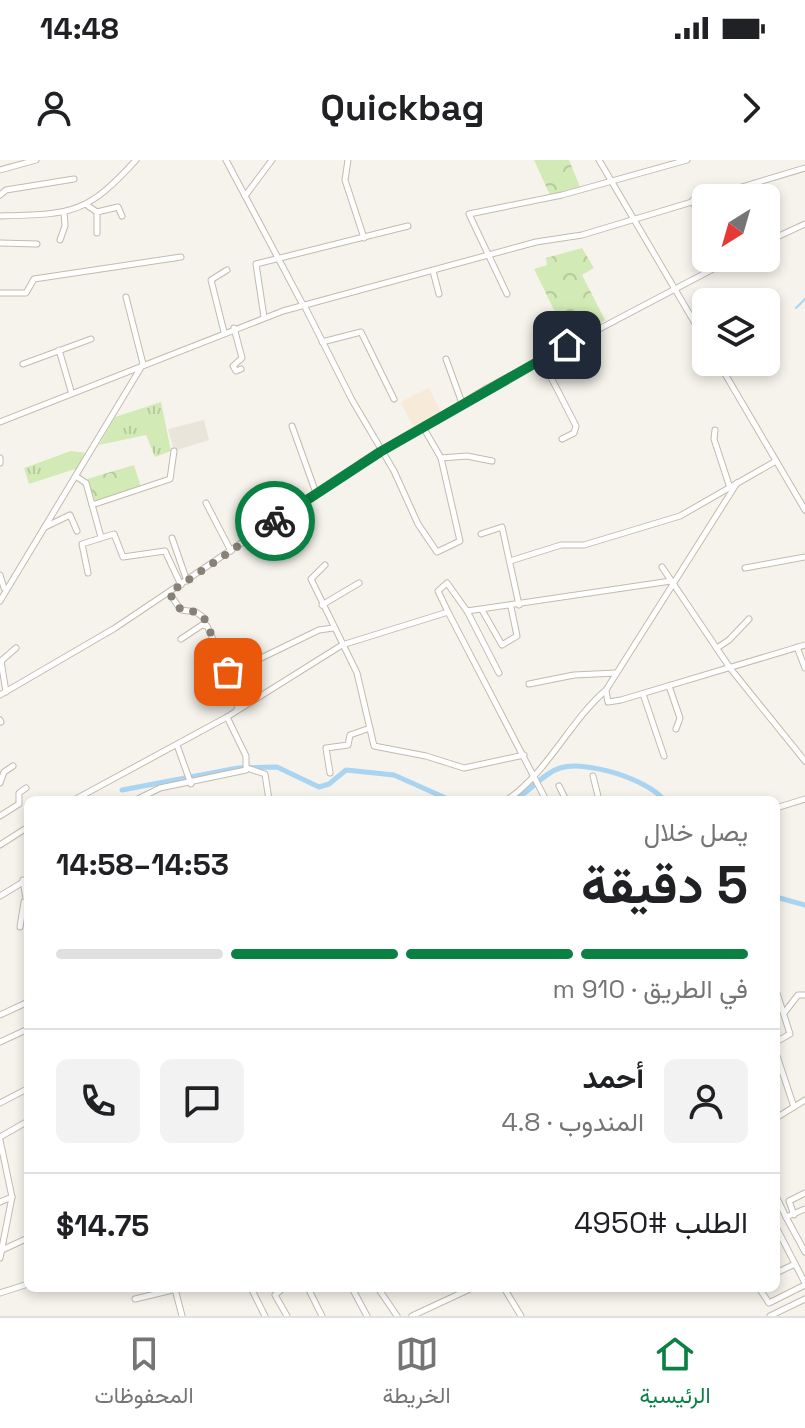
<!DOCTYPE html>
<html lang="ar">
<meta charset="utf-8">
<style>
:root{--surface:#fff;--page:#f2f2f2;--text:#202124;--muted:#757577;--line:#e0e0e0;--accent:#0b8043}
body{margin:0;font-family:"Space Grotesk",Vazirmatn,sans-serif;background:var(--page);color:var(--text);direction:rtl;height:100vh;display:flex;flex-direction:column;font-size:30px;white-space:nowrap}
*{box-sizing:border-box;margin:0}
p{font-size:26px;color:var(--muted)}
.icon{flex:none;width:44px;height:44px;fill:none;stroke:currentColor;stroke-width:2;stroke-linecap:round;stroke-linejoin:round}
.map{position:relative;flex:1;overflow:hidden;direction:ltr}
.side{position:absolute;left:24px;top:636px;width:756px;height:496px;display:flex;flex-direction:column;background:var(--surface);border-radius:12px;box-shadow:0 4px 12px #0003;direction:rtl}
.side>*{flex:none}
.needle{width:52px;rotate:217deg}
.fabs{position:absolute;left:692px;top:24px;display:grid;gap:16px}
.fabs a{display:grid;place-items:center;width:88px;height:88px;border-radius:12px;background:var(--surface);box-shadow:0 4px 12px #0003;font-size:40px}
.pin{position:absolute;display:grid;place-items:center;width:68px;height:68px;color:#fff;margin:-34px;border-radius:16px;box-shadow:0 4px 12px #0006}
.courier{position:absolute;display:grid;place-items:center;width:80px;height:80px;margin:-40px;border:6px solid #0b8043;border-radius:50%;background:#fff;color:#222;box-shadow:0 2px 10px #0007}
.overview em{font-style:normal;font-weight:700}
.overview div{display:flex;flex-direction:column-reverse}
.overview{display:flex;align-items:center;justify-content:space-between;height:136px;padding:0 32px}
h1{font-size:52px;font-weight:700;line-height:60px}
.bar{display:grid;grid-template-columns:repeat(4,1fr);gap:12px 8px;align-content:center;height:96px;padding:0 32px}
.bar i{height:10px;border-radius:6px;background:var(--line)}
.bar .active{background:var(--accent)}
.bar p{grid-column:span 4}
.line{display:flex;align-items:center;gap:20px;padding:0 32px;border-top:2px solid var(--line)}
.line div{flex:1}
.round{display:grid;place-items:center;flex:none;width:84px;height:84px;border-radius:12px;background:var(--page)}
.status{display:flex;justify-content:space-between;align-items:center;height:56px;padding:0 40px;background:var(--surface);direction:ltr}
.status svg{height:22px;fill:currentColor}
header{display:flex;justify-content:space-between;align-items:center;height:104px;padding:0 32px;background:var(--surface);font-size:36px;font-weight:700}
.tabs{display:flex;justify-content:space-around;align-items:center;height:112px;border-top:2px solid var(--line);background:var(--surface);font-size:22px;color:var(--muted)}
.tabs a{display:grid;justify-items:center;gap:4px}
.tabs .active{color:var(--accent)}
.map>svg:first-child{display:block}
</style>
<div class="status"><b>14:48</b><svg viewBox="0 0 49 12"><path d="M0 12V9h3v3zM5 12V6h3v6zM10 12V3h3v9zM15 12V0h3v12zM26 1h20v11H26zM47 4h2v5h-2z"/></svg></div>
<header><svg class="icon" aria-label="forward" viewBox="0 0 24 24"><path d="M9 5l7 7-7 7"/></svg>Quickbag<svg class="icon" aria-label="person" viewBox="0 0 24 24"><circle cx="12" cy="8" r="4"/><path d="M4 21q1-7 8-7t8 7"/></svg></header>
<div class="map">
<svg width="805" height="1156" viewBox="0 0 805 1156">
<defs>
<pattern id="grass-tufts" width="24" height="20" patternUnits="userSpaceOnUse" patternTransform="scale(2)"><rect width="24" height="20" fill="#d2eab5"/><path d="M3 7l-1-3M5 7V3M7 7l1-3M15 17l-1-3M17 17v-4M19 17l1-3" fill="none" stroke="#b6ca9c"/></pattern>
<pattern id="forest-crowns" width="20" height="18" patternUnits="userSpaceOnUse" patternTransform="scale(2)"><rect width="20" height="18" fill="#d2eab5"/><path d="M2 6a3 3 0 1 1 6 0M12 15a3 3 0 1 1 6 0" fill="none" stroke="#b6ca9c"/></pattern>
</defs>
<rect width="100%" height="100%" fill="#f6f3ec"/>
<!-- residential -->
<polygon fill="#eae5da" points="204,260 209,280 174,291 168,269"/>
<!-- commercial -->
<polygon fill="#f7ead8" points="429,228 441,253 413,267 401,242"/>
<!-- grass -->
<g fill="url(#grass-tufts)">
<polygon points="161,242 171,291 155,297 146,275 99,285 115,257"/>
<polygon points="71,291 87,293 78,308 29,324 24,308"/>
</g>
<!-- forest -->
<g fill="url(#forest-crowns)">
<polygon points="534,0 569,0 580,27 550,35"/>
<polygon points="582,88 594,108 582,115 605,160 577,176 565,155 558,158 534,109 547,105 546,98"/>
<polygon points="134,305 141,327 95,341 87,319"/>
</g>
<g fill="none" stroke-linecap="round" stroke-linejoin="round">
<!-- stream -->
<polyline stroke="#a9d4f2" stroke-width="2" points="796,148 805,139"/>
<!-- river -->
<g stroke="#a9d4f2" stroke-width="5">
<polyline points="122,630 238,608 277,607 319,627 329,624 346,610 394,615 450,640"/>
<path d="M514,640C530,632 543,613 560,608C586,600 647,619 664,640"/>
<polyline points="776,737 805,745"/>
</g>
<defs>
<g id="minor">
<polyline points="226,0 303,145"/>
<polyline points="348,0 345,20 364,78"/>
<polyline points="599,0 706,182"/>
<polyline points="0,10 36,0"/>
<polyline points="0,35 6,30 74,19"/>
<polyline points="245,36 272,0"/>
<polyline points="693,40 698,56 706,55"/>
<polyline points="88,46 97,52 97,73"/>
<polyline points="97,52 118,47 122,56"/>
<path d="M0,56C72,54 86,55 136,0"/>
<polyline points="60,80 65,66 64,52"/>
<polyline points="766,82 805,64"/>
<polyline points="0,83 37,84"/>
<polyline points="433,111 439,134"/>
<polyline points="0,133 26,133 34,119 181,97"/>
<polyline points="507,134 469,54 562,35 687,0"/>
<polyline points="304,145 352,240 394,311 418,364 437,392 460,381 441,298 423,267"/>
<polyline points="264,157 256,104 408,66"/>
<polyline points="234,168 242,198 233,206 236,211 241,209"/>
<polyline points="224,172 211,120 227,110"/>
<polyline points="322,182 361,172 394,239"/>
<polyline points="59,190 71,231"/>
<polyline points="541,198 576,266 574,273 562,279"/>
<polyline points="446,199 462,243"/>
<polyline points="718,202 805,350"/>
<polyline points="23,204 91,179"/>
<polyline points="0,262 283,151 536,82 582,75 805,8"/>
<polyline points="292,266 316,333"/>
<polyline points="715,270 714,279 730,328"/>
<polyline points="0,298 0,303"/>
<polyline points="441,298 467,296 492,301"/>
<polyline points="77,317 86,323 101,377"/>
<polyline points="206,343 231,391"/>
<polyline points="92,345 170,319 174,291"/>
<polyline points="280,357 297,387"/>
<polyline points="45,367 70,355 77,371"/>
<polyline points="481,374 502,367 519,445"/>
<polyline points="172,378 187,421"/>
<polyline points="510,401 561,385 584,385 680,356 776,301"/>
<polyline points="325,405 311,419 357,513 374,586 426,596 464,608 524,595"/>
<polyline points="662,407 730,508 805,601"/>
<polyline points="745,408 805,397"/>
<polyline points="88,413 82,384 114,374 123,397 165,391 181,425"/>
<polyline points="0,415 4,428"/>
<polyline points="169,433 181,450 196,452 204,458 205,464"/>
<polyline points="0,441 143,204 126,137"/>
<polyline points="322,445 359,423"/>
<polyline points="482,450 502,485 517,476 511,447"/>
<polyline points="467,451 671,421"/>
<polyline points="448,452 546,640"/>
<path d="M181,479L202,465L207,466C220,493 227,516 239,543L237,549"/>
<polyline points="797,487 805,508"/>
<polyline points="717,488 729,480 749,459"/>
<polyline points="259,499 319,470 333,468"/>
<polyline points="529,524 574,515 616,513"/>
<polyline points="669,526 680,558 676,569"/>
<polyline points="606,531 608,542 621,540 805,485"/>
<polyline points="6,532 1,501 16,488"/>
<polyline points="643,534 664,596"/>
<polyline points="0,535 115,468 316,333 487,228 734,98"/>
<polyline points="0,560 1,562"/>
<polyline points="177,585 191,624"/>
<polyline points="247,608 265,614 269,640"/>
<polyline points="330,613 326,588 348,585 350,575 370,568"/>
<polyline points="593,616 599,640"/>
<polyline points="0,623 4,612 13,606"/>
<polyline points="559,626 566,640"/>
<polyline points="74,640 227,557 342,485 448,452 438,431 447,423 467,451 499,513"/>
<polyline points="136,640 160,628 246,610 246,596 227,557"/>
<path d="M507,640C548,612 569,562 606,530L737,323"/>
<polyline points="776,648 805,639"/>
<polyline points="0,656 19,644 19,633 26,628"/>
<polyline points="0,685 28,667"/>
<polyline points="23,720 28,751"/>
<polyline points="0,736 28,719"/>
<polyline points="20,767 24,742"/>
<polyline points="776,830 790,874 776,882"/>
<polyline points="784,853 798,835 805,835"/>
<polyline points="0,855 28,842"/>
<polyline points="0,882 28,869"/>
<polyline points="776,893 794,947"/>
<polyline points="0,943 25,930"/>
<polyline points="776,958 805,940"/>
<polyline points="0,977 28,961"/>
<polyline points="0,980 12,1037 0,1098"/>
<polyline points="776,1036 786,1057 805,1049"/>
<polyline points="0,1042 12,1037"/>
<polyline points="794,1055 789,1041 805,1033"/>
<polyline points="786,1057 805,1092"/>
<polyline points="776,1067 805,1123"/>
<polyline points="2,1090 28,1078"/>
<polyline points="776,1113 795,1104"/>
<polyline points="251,1128 265,1156"/>
<polyline points="283,1128 275,1135 287,1156"/>
<polyline points="308,1128 322,1156"/>
<polyline points="352,1128 367,1156"/>
<polyline points="378,1128 397,1156"/>
<polyline points="504,1128 521,1156"/>
<polyline points="759,1128 769,1143 805,1125"/>
<polyline points="175,1129 182,1156"/>
<polyline points="0,1133 28,1124"/>
<polyline points="135,1139 181,1128"/>
<polyline points="412,1156 472,1128"/>
<polyline points="770,1156 805,1139"/>
</g>
</defs>
<!-- minor casing -->
<use href="#minor" stroke="#c2bbae" stroke-width="7"/>
<!-- minor -->
<use href="#minor" stroke="#fff" stroke-width="5"/>
</g>
<g fill="none" stroke-linecap="round" stroke-linejoin="round">
<!-- done -->
<polyline stroke="#878178" stroke-width="8" stroke-dasharray="0 14.4" points="228,512 204,458 196,452 181,450 169,433 275,361"/>
<!-- route -->
<polyline stroke="#0b8043" stroke-width="10" points="275,361 380,292 567,185"/>
</g>
</svg>
<div class="fabs">
<a><svg class="needle" viewBox="-14 -14 28 28"><path d="M0-13l5 13h-10z" fill="#e53935"/><path d="M0 13l5-13h-10z" fill="#757577"/></svg></a>
<a><svg class="icon" aria-label="layers" viewBox="0 0 24 24"><path d="M12 4l9 5-9 5-9-5zM3 14l9 5 9-5"/></svg></a>
</div>
<div class="pin" style="left:228px;top:512px;background:#ea580c"><svg class="icon" aria-label="bag" viewBox="0 0 24 24"><path d="M5 8h14l-1 12H6zM9 8a3 3 0 0 1 6 0"/></svg></div>
<div class="pin" style="left:567px;top:185px;background:#1f2937"><svg class="icon" aria-label="home" viewBox="0 0 24 24"><path d="M3 11l9-7 9 7M6 9v11h12V9"/></svg></div>
<div class="courier" style="left:275px;top:361px"><svg class="icon" aria-label="bike" viewBox="0 0 24 24"><circle cx="6" cy="16" r="4"/><circle cx="18" cy="16" r="4"/><path d="M6 16l4-8h5l3 8M10 8l3 8H6M13 5h3"/></svg></div>
<section class="side">
<div class="overview"><div><h1>5 دقيقة</h1><p>يصل خلال</p></div><em>14:53–14:58</em></div>
<div class="bar"><i class="active"></i><i class="active"></i><i class="active"></i><i></i><p>في الطريق · 910 m</p></div>
<div class="line" style="height:144px"><a class="round"><svg class="icon" aria-label="person" viewBox="0 0 24 24"><circle cx="12" cy="8" r="4"/><path d="M4 21q1-7 8-7t8 7"/></svg></a><div><b>أحمد</b><p>المندوب · 4.8</p></div><a class="round"><svg class="icon" aria-label="chat" viewBox="0 0 24 24"><path d="M4 5h16v11H9l-5 4z"/></svg></a><a class="round"><svg class="icon" aria-label="phone" viewBox="0 0 24 24"><path d="M5 4h4l2 5-3 2q2 4 5 5l2-3 5 2v4C11 20 4 13 5 4z"/></svg></a></div>
<div class="line" style="height:104px"><div>الطلب #4950</div><b>$14.75</b></div>
</section>
</div>
<nav class="tabs">
<a class="active"><svg class="icon" aria-label="home" viewBox="0 0 24 24"><path d="M3 11l9-7 9 7M6 9v11h12V9"/></svg>الرئيسية</a>
<a><svg class="icon" aria-label="map" viewBox="0 0 24 24"><path d="M3 6l6-2 6 2 6-2v14l-6 2-6-2-6 2zM9 4v14M15 6v14"/></svg>الخريطة</a>
<a><svg class="icon" aria-label="saved" viewBox="0 0 24 24"><path d="M7 4h10v16l-5-4-5 4z"/></svg>المحفوظات</a>
</nav>
